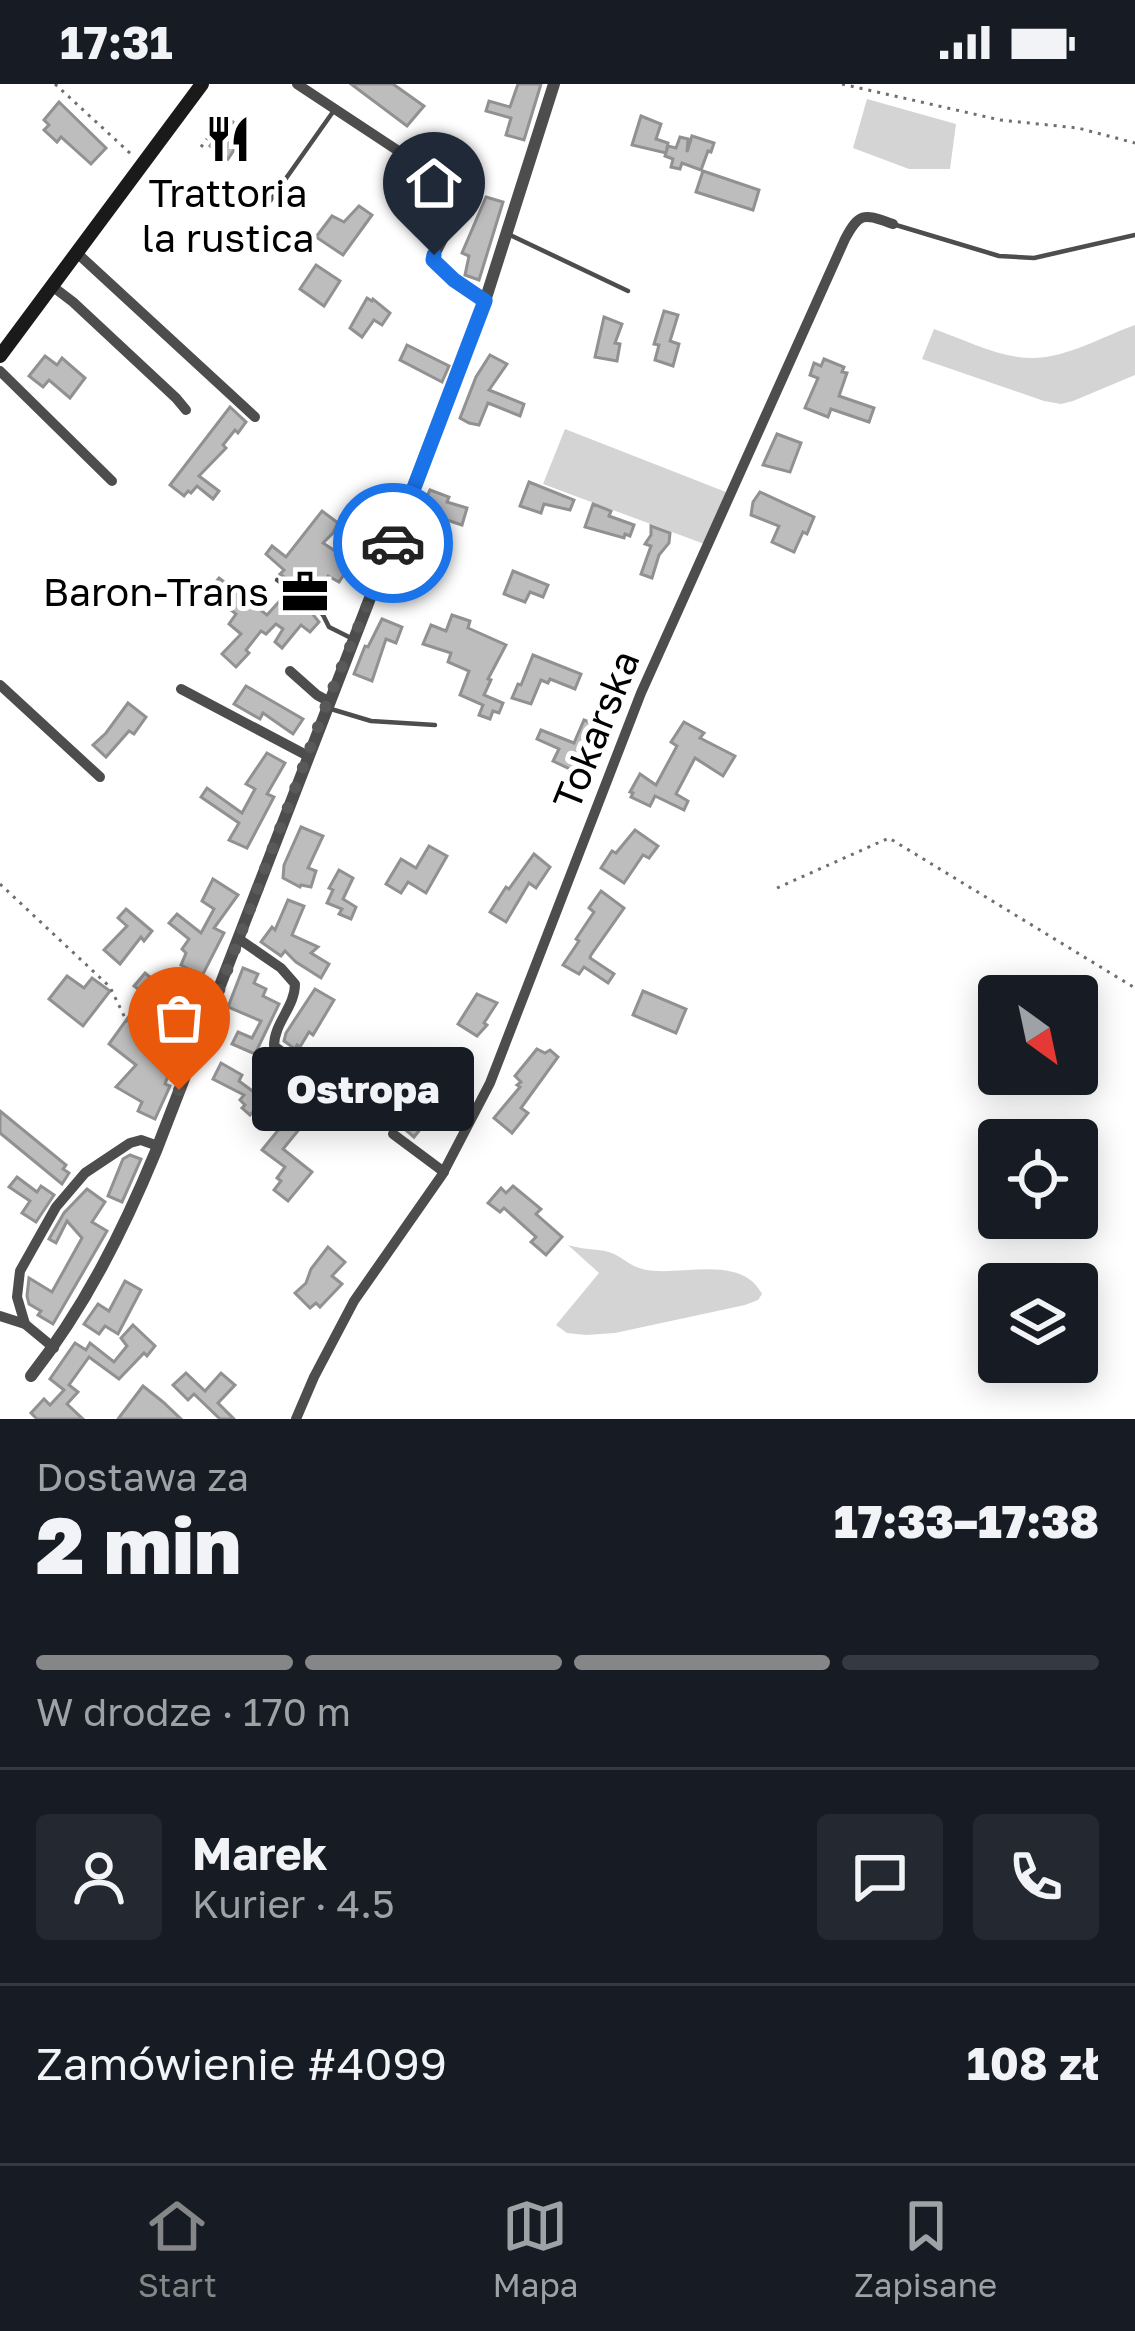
<!DOCTYPE html>
<html lang="pl">
<meta charset="utf-8">
<style>
:root{--surface:#171b24;--page:#242831;--text:#f1f3f6;--muted:#9ea1a6;--line:#363941;--accent:#858687}
body{margin:0;font-family:"Golos Text",sans-serif;background:var(--page);color:var(--text);height:100vh;display:flex;flex-direction:column;font-size:45px;white-space:nowrap}
*{box-sizing:border-box;margin:0}
p{font-size:39px;color:var(--muted)}
.icon{flex:none;width:66px;height:66px;fill:none;stroke:currentColor;stroke-width:2;stroke-linecap:round;stroke-linejoin:round}
.map{position:relative;height:1335px;overflow:hidden}
.drawer{display:flex;flex-direction:column;background:var(--surface);flex:1}
.drawer>*{flex:none}
.needle{width:78px;rotate:147deg}
.fabs{position:absolute;left:978px;top:891px;display:grid;gap:24px}
.fabs a{display:grid;place-items:center;width:120px;height:120px;border-radius:12px;background:var(--surface);box-shadow:0 6px 30px #0003;font-size:60px}
.pin{position:absolute;display:grid;place-items:center;width:102px;height:102px;color:#fff;margin:-123px -51px;border-radius:50% 50% 50% 0;rotate:-45deg;box-shadow:0 0 12px #0007}
.pin .icon{rotate:45deg}
.courier{position:absolute;display:grid;place-items:center;width:120px;height:120px;margin:-60px;border:9px solid #1a73e8;border-radius:50%;background:#fff;color:#222;box-shadow:0 3px 15px #0007}
.bubble{position:absolute;height:84px;border-radius:12px;background:var(--surface);box-shadow:0 6px 30px #0003;font-size:39px;font-weight:800;line-height:84px;text-align:center}
.overview em{font-style:normal;font-weight:800}
.overview div{display:flex;flex-direction:column-reverse}
.overview{display:flex;align-items:center;justify-content:space-between;height:204px;padding:0 36px}
h1{font-size:78px;font-weight:800;line-height:90px}
.bar{display:grid;grid-template-columns:repeat(4,1fr);gap:18px 12px;align-content:center;height:144px;padding:0 36px}
.bar i{height:15px;border-radius:9px;background:var(--line)}
.bar .current{background:var(--accent)}
.bar p{grid-column:span 4}
.line{display:flex;align-items:center;gap:30px;padding:0 36px;border-top:3px solid var(--line)}
.line div{flex:1}
.round{display:grid;place-items:center;flex:none;width:126px;height:126px;border-radius:12px;background:var(--page)}
.status{display:flex;justify-content:space-between;align-items:center;height:84px;padding:0 60px;background:var(--surface);direction:ltr}
.status svg{height:33px;fill:currentColor}
.dock{display:flex;justify-content:space-around;align-items:center;height:168px;border-top:3px solid var(--line);background:var(--surface);font-size:33px;color:var(--muted)}
.dock a{display:grid;justify-items:center;gap:6px}
.dock .current{color:var(--accent)}
.map>svg:first-child{display:block}
</style>
<div class="status"><b>17:31</b><svg viewBox="0 0 49 12"><path d="M0 12V9h3v3zM5 12V6h3v6zM10 12V3h3v9zM15 12V0h3v12zM26 1h20v11H26zM47 4h2v5h-2z"/></svg></div>
<div class="map">
<svg width="1135" height="1335" viewBox="0 0 1135 1335">
<rect width="100%" height="100%" fill="#fff"/>
<!-- green -->
<g fill="#d4d4d4">
<polygon points="867,15 956,40 950,85 909,85 853,64"/>
<path d="M1135,241V291L1073,317L1061,320L1044,317L922,275L934,245C966,256 1001,275 1035,274C1068,273 1104,252 1135,241Z"/>
<polygon points="565,345 731,410 707,461 543,400"/>
<path d="M568,1161C581,1165 592,1165 605,1167C618,1169 627,1180 639,1184C672,1196 740,1167 762,1210L758,1216L745,1221L615,1249L586,1251L567,1249L556,1241L599,1189Z"/>
</g>
<!-- building -->
<g fill="#bdbdbd" stroke="#919191" stroke-width="3">
<polygon points="351,0 393,0 424,22 407,42"/>
<polygon points="518,0 541,0 524,56 506,51 511,34 486,27 489,17 510,23"/>
<polygon points="59,18 106,64 91,80 61,53 57,58 44,46 49,41 44,36"/>
<polygon points="641,32 661,40 656,55 668,59 666,69 632,61"/>
<polygon points="229,35 246,48 228,75 210,62"/>
<polygon points="692,52 714,59 711,68 708,67 701,86 682,79 680,85 671,83 673,75 665,72 668,62 676,64 680,53 688,55 687,68"/>
<polygon points="703,87 759,106 753,126 696,108"/>
<polygon points="486,113 503,118 479,196 465,191 469,172 462,169"/>
<polygon points="359,122 372,131 343,171 316,153 332,132 344,138"/>
<polygon points="316,181 340,197 324,222 300,205"/>
<polygon points="367,214 372,217 373,215 390,229 382,241 374,236 362,253 350,244"/>
<polygon points="664,227 678,231 670,257 679,260 673,282 655,276 659,261 654,260"/>
<polygon points="604,233 622,240 615,259 620,260 617,277 595,273"/>
<polygon points="407,261 449,282 442,298 400,276"/>
<polygon points="490,271 507,280 489,306 524,320 520,332 488,319 479,341 469,339 460,334 476,293"/>
<polygon points="45,272 57,281 62,274 85,294 70,314 49,296 43,303 29,292"/>
<polygon points="824,275 844,283 842,288 847,289 839,312 874,324 869,338 831,325 828,333 805,324 818,294 810,291 814,279 821,282"/>
<polygon points="230,323 246,338 238,349 235,346 223,361 226,364 199,392 219,407 213,415 197,402 191,409 188,407 184,412 170,401"/>
<polygon points="777,350 801,359 790,388 763,381"/>
<polygon points="529,398 574,416 570,426 544,420 541,429 520,422"/>
<polygon points="430,406 449,413 447,418 467,424 462,441 420,427"/>
<polygon points="760,408 814,433 807,450 803,448 794,468 772,458 779,442 751,431 753,418"/>
<polygon points="593,420 611,427 609,432 634,441 630,452 625,450 624,454 585,443"/>
<polygon points="322,427 338,439 333,449 323,459 352,478 339,498 328,492 314,514 280,490 284,486 266,470 272,462 286,473"/>
<polygon points="651,442 670,449 669,459 659,471 652,494 641,490 651,462 645,460 651,451"/>
<polygon points="513,487 548,501 543,513 530,508 525,518 504,510"/>
<polygon points="219,494 267,531 286,510 311,528 319,538 310,548 301,541 282,564 275,558 283,545 276,540 266,550 261,547 246,566 249,569 236,583 222,570 241,550 229,540 236,530 208,507"/>
<polygon points="452,531 470,537 468,544 506,561 488,595 491,596 484,611 503,619 499,629 493,627 490,635 479,631 483,621 460,611 469,587 448,578 451,569 423,560 431,541 446,547"/>
<polygon points="382,535 402,543 396,559 386,555 372,597 354,590 365,562 368,563"/>
<polygon points="533,571 581,590 575,605 550,595 548,599 541,596 531,620 512,614 518,600 521,601"/>
<polygon points="246,602 303,635 293,650 263,629 260,635 234,620"/>
<polygon points="128,619 146,633 134,650 129,647 106,673 93,661 106,649"/>
<polygon points="584,636 600,642 592,660 586,658 572,686 553,677 559,665 537,655 541,646 574,659"/>
<polygon points="684,638 704,649 700,654 735,672 723,692 695,674 676,710 688,717 684,726 655,712 650,722 631,713 633,709 630,708 640,690 656,701 677,662 671,658"/>
<polygon points="267,669 285,679 267,710 274,713 247,764 229,756 239,739 201,713 207,704 242,729 255,705 246,700"/>
<polygon points="301,743 323,752 308,784 316,787 311,803 301,801 300,803 283,794 284,781"/>
<polygon points="635,746 658,762 649,774 643,771 624,799 601,784 612,767 616,769"/>
<polygon points="429,762 447,772 426,809 408,798 401,809 386,800 401,775 416,784"/>
<polygon points="534,770 550,783 536,804 529,799 506,838 490,828 506,803 509,805"/>
<polygon points="339,786 353,794 343,815 356,823 351,835 339,830 342,825 327,819 333,806 329,804"/>
<polygon points="213,795 238,811 214,844 224,849 202,892 181,881 186,869 182,865 189,855 169,839 177,830 201,849 214,825 202,817"/>
<polygon points="601,807 624,824 591,871 590,874 614,890 608,899 584,883 579,890 563,881 579,857 576,855 594,828 589,824"/>
<polygon points="288,816 304,822 292,851 318,863 311,869 329,880 321,894 296,878 285,867 281,872 261,858 272,843 275,846"/>
<polygon points="126,825 152,847 144,857 141,853 120,880 104,866 127,842 118,834"/>
<polygon points="243,884 258,890 254,899 266,905 263,912 279,920 255,970 232,960 238,948 252,954 261,937 228,923"/>
<polygon points="145,889 168,908 163,915 190,930 182,950 178,947 163,969 175,973 165,1000 170,1002 155,1035 138,1027 142,1018 116,1003 136,981 109,960 145,910 134,902"/>
<polygon points="67,892 84,904 92,894 110,907 83,942 49,915"/>
<polygon points="315,905 334,916 313,951 309,948 300,963 297,961 295,965 284,957 286,949"/>
<polygon points="643,907 686,925 676,949 633,931"/>
<polygon points="477,910 497,919 484,939 487,941 477,952 458,940"/>
<polygon points="537,965 545,969 550,966 558,973 521,1024 528,1029 512,1049 494,1034 520,1003 517,1001 521,998 515,992"/>
<polygon points="221,979 242,991 239,997 301,1043 283,1065 312,1088 288,1117 274,1106 281,1097 277,1094 285,1083 262,1066 280,1044 255,1025 250,1031 242,1024 245,1021 240,1016 244,1011 213,995"/>
<polygon points="435,996 448,1010 414,1053 400,1041 415,1022 403,1013 411,1003 422,1011"/>
<polygon points="0,1027 66,1081 63,1085 69,1089 62,1100 0,1049"/>
<polygon points="130,1071 141,1075 122,1118 108,1112 123,1075"/>
<polygon points="17,1093 37,1108 41,1102 54,1111 36,1138 22,1129 30,1117 9,1103"/>
<polygon points="513,1102 541,1125 536,1130 562,1153 546,1171 531,1158 536,1153 504,1124 500,1128 488,1119 501,1104 506,1109"/>
<polygon points="87,1105 105,1118 92,1138 107,1147 53,1240 38,1231 41,1227 29,1220 27,1212 29,1194 52,1208 82,1154 67,1137 56,1159 49,1155 64,1129"/>
<polygon points="328,1163 345,1178 332,1192 342,1200 320,1223 316,1219 310,1224 295,1209 306,1199 311,1185"/>
<polygon points="125,1197 141,1206 118,1250 105,1242 99,1250 84,1240 98,1220 109,1227"/>
<polygon points="133,1241 155,1262 147,1272 144,1269 119,1295 89,1273 69,1301 78,1308 67,1320 83,1335 37,1335 31,1329 44,1315 50,1321 64,1306 50,1295 75,1259 86,1266 90,1259 114,1278 127,1262 121,1254"/>
<polygon points="186,1289 205,1307 221,1289 235,1301 218,1319 234,1335 220,1335 194,1310 188,1316 173,1301"/>
<polygon points="143,1302 163,1318 181,1335 118,1335"/>
</g>
<g fill="none" stroke-linecap="round" stroke-linejoin="round">
<!-- path -->
<g stroke="#6f6f6f" stroke-width="3" stroke-dasharray="3 6" stroke-linecap="butt">
<polyline points="55,0 132,71"/>
<polyline points="842,0 1000,36 1078,44 1135,59"/>
<polyline points="201,63 214,45 219,49"/>
<polyline points="0,800 110,903 127,938"/>
<polyline points="777,804 889,754 1135,904"/>
</g>
<!-- service -->
<g stroke="#4d4d4d" stroke-width="4.5">
<polyline points="270,117 335,25"/>
<polyline points="896,141 999,172 1034,174 1135,151"/>
<polyline points="508,150 628,207"/>
<polyline points="277,496 315,523 323,531 329,543 353,555"/>
<polyline points="331,625 371,637 435,641"/>
</g>
<!-- minor -->
<g stroke="#4d4d4d" stroke-width="10">
<path d="M297,0L453,103C465,130 442,151 433,176L454,196L485,217"/>
<polyline points="77,169 255,333"/>
<polyline points="52,202 73,218 176,314 186,326"/>
<polyline points="0,287 112,397"/>
<polyline points="379,419 403,434"/>
<polyline points="290,587 317,611 328,617"/>
<polyline points="0,601 100,693"/>
<polyline points="181,605 308,672"/>
<path d="M239,855L281,884L295,900C295,923 274,939 274,962L331,1003"/>
<polyline points="393,1050 444,1088"/>
<polyline points="0,1232 25,1240"/>
<polyline points="54,1264 25,1240 17,1213 20,1187 56,1123 85,1089 130,1059 141,1056 158,1062"/>
<path d="M296,1335L314,1293L354,1217L442,1091L490,999L641,609L845,155C860,127 864,130 893,140"/>
</g>
<!-- tertiary -->
<path stroke="#4d4d4d" stroke-width="12" d="M31,1292C85,1223 123,1147 156,1067L485,217L554,0"/>
<!-- secondary -->
<polyline stroke="#1a1a1a" stroke-width="14" points="0,272 202,0"/>
</g>
<g fill="none" stroke-linecap="round" stroke-linejoin="round">
<!-- done -->
<polyline stroke="#595959" stroke-width="12" stroke-dasharray="0 21.6" points="179,1006 225,892 328,616 393,459"/>
<!-- route -->
<polyline stroke="#1a73e8" stroke-width="15" points="393,459 485,217 454,196 433,176 434,171"/>
</g>
<!-- icons -->
<defs>
<symbol id="restaurant-bare" viewBox="-9 -9 18 18"><path d="M-5-6h1v4h1v-4h1v4h1v-4h1v5L-1.5 .5V6h-2V.5L-5-1ZM5-6V6H3V1.5H1.5Q1.5-4 5-6Z" fill="#000" stroke="#fff" stroke-width="2.5" paint-order="stroke"/></symbol>
<symbol id="office-bare" viewBox="-9 -9 18 18"><path d="M-6-3h4V-5.5h4V-3h4V5H-6ZM-1-4.5V-3h2v-1.5ZM-6 0V1H6V0Z" fill="#000" stroke="#fff" stroke-width="2.5" paint-order="stroke"/></symbol>
</defs>
<g fill-rule="evenodd">
<use href="#restaurant-bare" x="195" y="22" width="66" height="66"/>
<use href="#office-bare" x="272" y="475" width="66" height="66"/>
</g>
<g text-anchor="middle" stroke-width="10" stroke-linejoin="round" paint-order="stroke">
<!-- poi labels -->
<g font-size="39" fill="#000" stroke="#fff">
<text x="228" y="123">Trattoria<tspan x="228" dy="45">la rustica</tspan></text>
<text x="269" y="522" text-anchor="end">Baron-Trans</text>
</g>
<!-- street labels -->
<g font-size="39" fill="#000" stroke="#fff">
<text transform="translate(596 646) rotate(-68)" y="14">Tokarska</text>
</g>
</g>
</svg>
<div class="fabs">
<a><svg class="needle" viewBox="-14 -14 28 28"><path d="M0-13l5 13h-10z" fill="#e53935"/><path d="M0 13l5-13h-10z" fill="#9ea1a6"/></svg></a>
<a><svg class="icon" aria-label="locate" viewBox="0 0 24 24"><circle cx="12" cy="12" r="6"/><path d="M12 2v4M12 18v4M2 12h4M18 12h4"/></svg></a>
<a><svg class="icon" aria-label="layers" viewBox="0 0 24 24"><path d="M12 4l9 5-9 5-9-5zM3 14l9 5 9-5"/></svg></a>
</div>
<div class="pin" style="left:179px;top:1006px;background:#ea580c"><svg class="icon" aria-label="bag" viewBox="0 0 24 24"><path d="M5 8h14l-1 12H6zM9 8a3 3 0 0 1 6 0"/></svg></div>
<div class="pin" style="left:434px;top:171px;background:#1f2937"><svg class="icon" aria-label="home" viewBox="0 0 24 24"><path d="M3 11l9-7 9 7M6 9v11h12V9"/></svg></div>
<div class="courier" style="left:393px;top:459px"><svg class="icon" aria-label="car" viewBox="0 0 24 24"><path d="M5 17H2v-5l4-1 3-4h7l3 4 3 1v5h-3M9 17h6M6 11h13"/><circle cx="7" cy="17" r="2"/><circle cx="17" cy="17" r="2"/></svg></div>
<div class="bubble" style="left:252px;top:963px;width:222px">Ostropa</div>
</div>
<section class="drawer">
<div class="overview"><div><h1>2 min</h1><p>Dostawa za</p></div><em>17:33–17:38</em></div>
<div class="bar"><i class="current"></i><i class="current"></i><i class="current"></i><i></i><p>W drodze · 170 m</p></div>
<div class="line" style="height:216px"><a class="round"><svg class="icon" aria-label="person" viewBox="0 0 24 24"><circle cx="12" cy="8" r="4"/><path d="M4 21q1-7 8-7t8 7"/></svg></a><div><b>Marek</b><p>Kurier · 4.5</p></div><a class="round"><svg class="icon" aria-label="chat" viewBox="0 0 24 24"><path d="M4 5h16v11H9l-5 4z"/></svg></a><a class="round"><svg class="icon" aria-label="phone" viewBox="0 0 24 24"><path d="M5 4h4l2 5-3 2q2 4 5 5l2-3 5 2v4C11 20 4 13 5 4z"/></svg></a></div>
<div class="line" style="height:156px"><div>Zamówienie #4099</div><b>108 zł</b></div>
</section>
<nav class="dock">
<a class="current"><svg class="icon" aria-label="home" viewBox="0 0 24 24"><path d="M3 11l9-7 9 7M6 9v11h12V9"/></svg>Start</a>
<a><svg class="icon" aria-label="map" viewBox="0 0 24 24"><path d="M3 6l6-2 6 2 6-2v14l-6 2-6-2-6 2zM9 4v14M15 6v14"/></svg>Mapa</a>
<a><svg class="icon" aria-label="saved" viewBox="0 0 24 24"><path d="M7 4h10v16l-5-4-5 4z"/></svg>Zapisane</a>
</nav>
